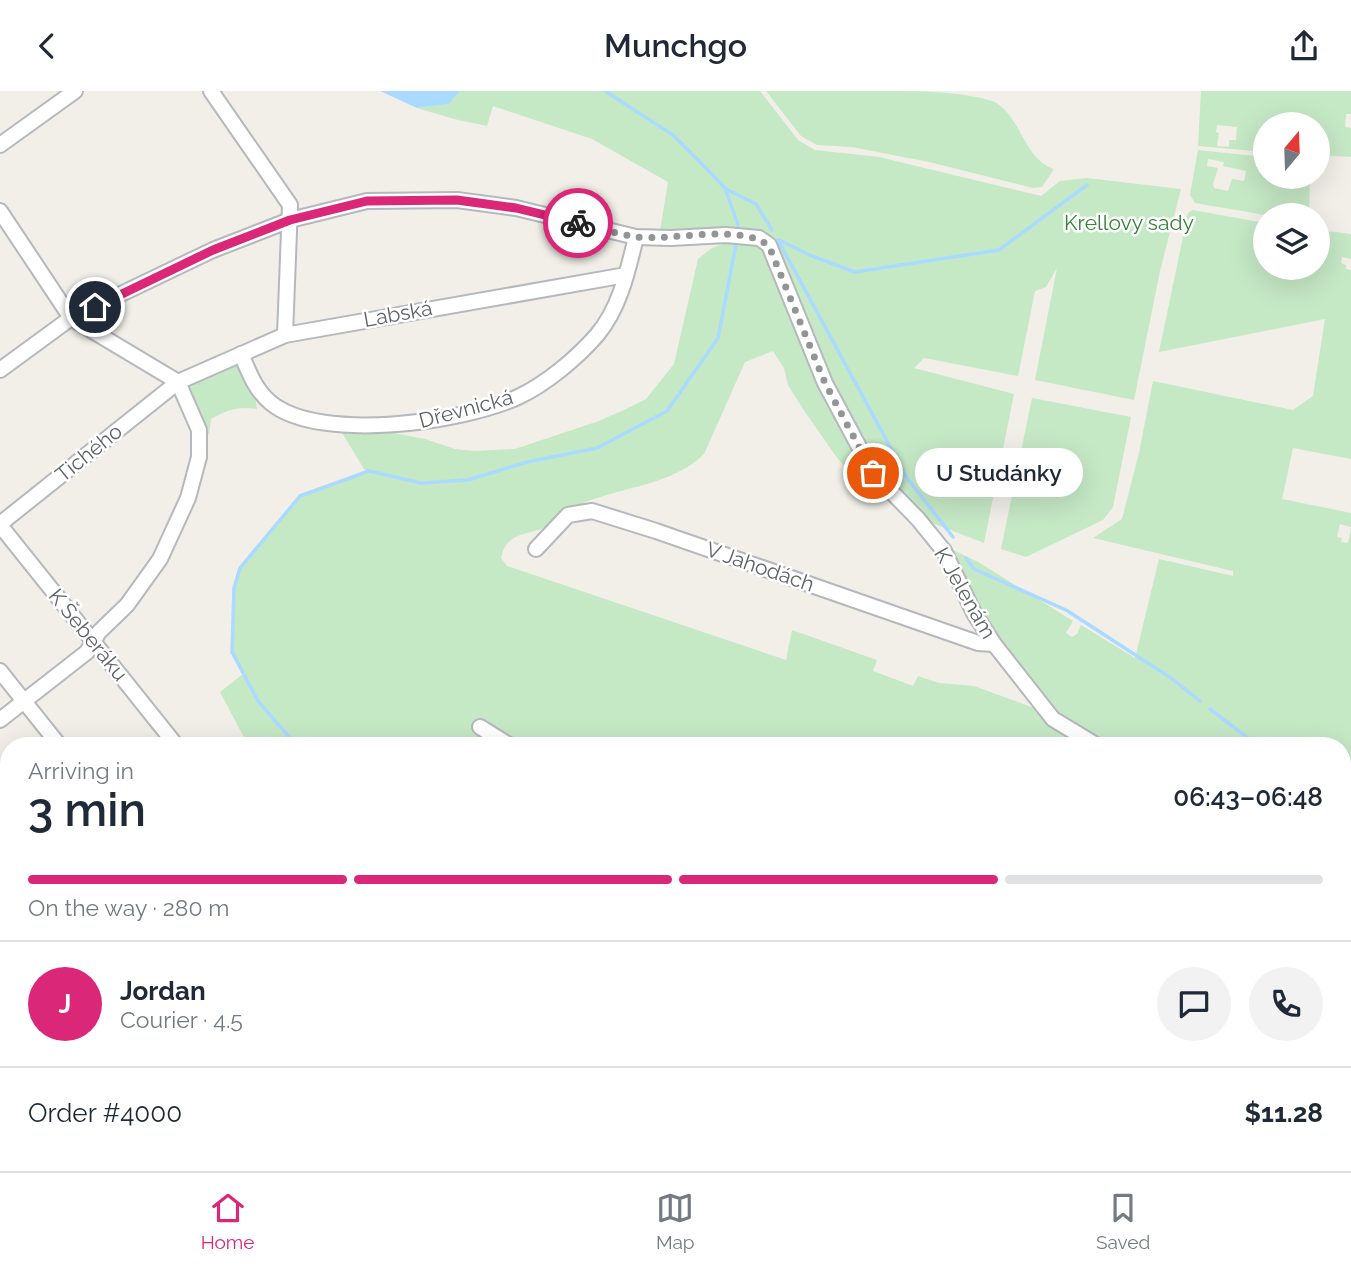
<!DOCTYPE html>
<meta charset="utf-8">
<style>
:root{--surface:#fff;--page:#f2f2f3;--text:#1f2937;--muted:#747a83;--line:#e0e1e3;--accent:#db2777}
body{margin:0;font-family:Raleway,sans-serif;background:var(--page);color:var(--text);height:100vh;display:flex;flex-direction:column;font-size:26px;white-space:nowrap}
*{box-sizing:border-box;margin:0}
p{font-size:23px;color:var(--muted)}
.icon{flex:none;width:38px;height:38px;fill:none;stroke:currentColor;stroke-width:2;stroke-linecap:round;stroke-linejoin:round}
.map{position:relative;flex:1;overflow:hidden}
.side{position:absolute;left:0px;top:646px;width:1351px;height:436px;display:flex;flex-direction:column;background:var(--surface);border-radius:28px 28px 0 0;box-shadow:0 7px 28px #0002}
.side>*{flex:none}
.needle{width:46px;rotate:19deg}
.tools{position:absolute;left:1253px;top:21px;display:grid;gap:14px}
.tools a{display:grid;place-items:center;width:77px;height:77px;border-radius:50%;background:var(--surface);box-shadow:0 7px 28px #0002;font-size:35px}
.pin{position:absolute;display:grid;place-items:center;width:60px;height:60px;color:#fff;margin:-30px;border:4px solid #fff;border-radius:50%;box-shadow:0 2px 7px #0007}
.courier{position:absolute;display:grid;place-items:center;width:70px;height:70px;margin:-35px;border:5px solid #db2777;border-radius:50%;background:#fff;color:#222;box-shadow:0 2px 9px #0007}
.bubble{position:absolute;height:49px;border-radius:24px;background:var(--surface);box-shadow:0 7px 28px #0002;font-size:23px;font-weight:600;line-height:49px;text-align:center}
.head em{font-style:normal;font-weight:600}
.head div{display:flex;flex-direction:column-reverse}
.head{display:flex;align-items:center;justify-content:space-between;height:119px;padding:0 28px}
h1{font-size:46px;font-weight:600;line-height:52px}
.bar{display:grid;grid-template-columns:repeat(4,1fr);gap:10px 7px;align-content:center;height:84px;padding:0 28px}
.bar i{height:9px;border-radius:5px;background:var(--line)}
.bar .on{background:var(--accent)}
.bar p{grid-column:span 4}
.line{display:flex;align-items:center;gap:18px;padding:0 28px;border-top:2px solid var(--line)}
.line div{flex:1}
.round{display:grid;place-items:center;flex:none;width:74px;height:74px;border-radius:37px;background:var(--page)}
header{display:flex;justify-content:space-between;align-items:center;height:91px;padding:0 28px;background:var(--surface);font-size:32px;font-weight:600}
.tabs{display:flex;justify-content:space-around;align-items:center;height:98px;border-top:2px solid var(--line);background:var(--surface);font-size:19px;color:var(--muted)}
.tabs a{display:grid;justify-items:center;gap:4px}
.tabs .on{color:var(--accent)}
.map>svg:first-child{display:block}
</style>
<header><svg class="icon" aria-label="back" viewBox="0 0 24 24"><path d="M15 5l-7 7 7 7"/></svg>Munchgo<svg class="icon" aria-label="share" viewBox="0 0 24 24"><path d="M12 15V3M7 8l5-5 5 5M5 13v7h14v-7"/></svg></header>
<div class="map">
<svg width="1351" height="1080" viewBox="0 0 1351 1080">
<rect width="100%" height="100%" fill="#f1efe8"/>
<!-- green -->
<g fill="#c5e8c5" fill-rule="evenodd">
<path d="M460,0H760L798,49L815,59L879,66L1041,105L1060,90L1087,87L1181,98L1160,180L1134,309L1035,289L1057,177L1046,196L1035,200L1018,285L924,267L914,277L1014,303L984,452L909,423L852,383L838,368L803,318L788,294L784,277L773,260L745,271L704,363C675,392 626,396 588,410C573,415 562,430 547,436C526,445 507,440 501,467L507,475L786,569L792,539L877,569L873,580L913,595L918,585L939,592L974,595L1040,619L1051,632L1082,654H515L486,636L473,642L491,654H248L220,601L243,583L233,564L234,497L240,478L300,405L353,385L367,383L341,340L394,342L425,348L455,358L474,360L515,358L596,331L622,320L646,308L674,273L698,168L712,157L731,150V135L684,141L660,140L668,91L592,48L493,15L487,35L454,28L417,17L449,13Z"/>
<path d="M766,0C805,0 844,0 884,0C919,0 962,0 995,11C1021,26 1024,68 1054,78L1042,96L1033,97L929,71L852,56L817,54L801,45Z"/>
<path d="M1201,0H1351V23H1346L1345,36L1351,37V66L1318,64V33H1265V61L1198,55ZM1217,34L1237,36L1236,49H1229V56L1217,55L1219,42L1216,41Z"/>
<path d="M1198,59L1265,66V86H1310L1309,124H1265L1195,112L1190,104ZM1208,68L1224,71L1223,75L1246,80L1244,90L1232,88L1228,100L1214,97L1213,93L1218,77L1207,75Z"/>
<polygon points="1193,119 1265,132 1265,177 1318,177 1318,139 1351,143 1351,168 1342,166 1341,172 1346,174 1346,178 1351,179 1351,368 1293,357 1282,408 1351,422 1351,436 1340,433 1337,446 1342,447 1341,451 1348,452 1351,437 1351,963 1342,948 1342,654 1104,654 1080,640 1050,614 985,533 949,460 951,458 978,471 1073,530 1066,542 1072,546 1077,543 1081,534 1135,567 1159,468 1233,485 1233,480 1093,447 1122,428 1139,362 1153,290 1293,319 1313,305 1325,228 1159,261 1188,122"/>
<path d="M235,274C250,282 255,302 257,318C238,315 227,319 211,328L209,344L187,296Z"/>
<polygon points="1032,307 1131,326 1113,416 1103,429 1026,466 1001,458"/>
</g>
<!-- water -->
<g fill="#aadaff">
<polygon points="380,0 460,0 449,13 417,17"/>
<polygon points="494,1073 703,1073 715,1080 502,1080"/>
</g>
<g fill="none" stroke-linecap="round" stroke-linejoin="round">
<!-- stream -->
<g stroke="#aadaff" stroke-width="3.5">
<polyline points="605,0 673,44 701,72 725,97 738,134 738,140"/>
<polyline points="726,98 756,113 772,139"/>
<polyline points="778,149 907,387 953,446"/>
<polyline points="779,149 812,165 855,181 999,159 1087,94"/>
<polyline points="966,467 974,478 1066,519 1171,587 1200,610"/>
<polyline points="1210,618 1257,654"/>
<polyline points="296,654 258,610 232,561 234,497 240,477 300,405 369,380 421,392 468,389 527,371 597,357 667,320 718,247 737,148"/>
</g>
<defs>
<g id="minor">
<polyline points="211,0 290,114 285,244"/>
<polyline points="0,54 75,0"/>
<polyline points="0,120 71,227 178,291"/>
<path d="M241,263C249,281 255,299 271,312C320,352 464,331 518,306C546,293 577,267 597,244C620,217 628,179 636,146"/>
<polyline points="0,279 71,227 213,159 290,129 367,110 457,109 516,117 636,146 671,147 726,144 759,147 769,154 825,292 873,382 918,428 944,460 974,522 994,553 1053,628 1096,654"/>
<polyline points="0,433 178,291 285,244 626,184"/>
<polyline points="0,434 176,654"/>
<polyline points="536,458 568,424 592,420 656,440 978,552 994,553"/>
<polyline points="0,580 59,654"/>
<polyline points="0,629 87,561 99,541 127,514 160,468 188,407 199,366 199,339 178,291"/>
<polyline points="480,636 509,654"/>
<polyline points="0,811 9,804"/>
<polyline points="1342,959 1351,973"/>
<polyline points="0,992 9,985"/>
<polyline points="287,1073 287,1080"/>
<polyline points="918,1073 936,1080"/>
<polyline points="1153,1073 1160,1080"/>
<polyline points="1249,1073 1251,1080"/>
<polyline points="177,1080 178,1073"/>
<polyline points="778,1080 780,1073"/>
</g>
</defs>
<!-- minor casing -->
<use href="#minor" stroke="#b5b8bc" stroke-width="18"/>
<!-- minor -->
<use href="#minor" stroke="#fff" stroke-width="14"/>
</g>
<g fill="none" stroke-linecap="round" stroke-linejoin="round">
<!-- done -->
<path stroke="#929495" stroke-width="7" stroke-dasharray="0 12.6" d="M578,132C597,137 617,143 637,146C673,150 741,132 769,155L825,292L873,382"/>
<!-- route -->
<polyline stroke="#db2777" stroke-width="9" points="95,216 213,159 290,129 367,110 457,109 516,117 578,132"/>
</g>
<g text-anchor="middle" stroke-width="5" stroke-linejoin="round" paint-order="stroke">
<!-- park labels -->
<g font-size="21" fill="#348238" stroke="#fff">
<text x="1129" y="139">Krellovy sady</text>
</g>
<!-- street labels -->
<g font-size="21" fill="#5f6368" stroke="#fff">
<text transform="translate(398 223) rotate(-10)" y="7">Labská</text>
<text transform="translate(466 318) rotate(-15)" y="7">Dřevnická</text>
<text transform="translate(89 362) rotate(-39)" y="7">Tichého</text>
<text transform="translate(760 476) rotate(19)" y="7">V Jahodách</text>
<text transform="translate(965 502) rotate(60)" y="7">K Jelenám</text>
<text transform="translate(88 544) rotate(51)" y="7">K Šeberáku</text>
</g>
</g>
</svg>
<div class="tools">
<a><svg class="needle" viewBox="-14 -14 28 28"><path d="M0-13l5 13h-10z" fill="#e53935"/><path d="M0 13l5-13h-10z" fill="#747a83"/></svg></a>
<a><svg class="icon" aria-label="layers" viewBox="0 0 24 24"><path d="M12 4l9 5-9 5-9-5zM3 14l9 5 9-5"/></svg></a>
</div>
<div class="pin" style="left:873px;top:382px;background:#ea580c"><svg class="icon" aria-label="bag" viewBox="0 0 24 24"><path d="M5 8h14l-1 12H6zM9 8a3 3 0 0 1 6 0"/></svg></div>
<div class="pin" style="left:95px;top:216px;background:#1f2937"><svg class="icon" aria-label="home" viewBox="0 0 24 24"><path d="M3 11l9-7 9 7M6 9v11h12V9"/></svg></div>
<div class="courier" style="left:578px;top:132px"><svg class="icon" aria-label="bike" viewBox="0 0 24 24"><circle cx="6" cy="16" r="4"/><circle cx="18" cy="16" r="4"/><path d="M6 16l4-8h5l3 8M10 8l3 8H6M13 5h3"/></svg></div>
<div class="bubble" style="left:915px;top:357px;width:168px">U Studánky</div>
<section class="side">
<div class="head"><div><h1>3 min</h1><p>Arriving in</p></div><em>06:43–06:48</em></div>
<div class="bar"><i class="on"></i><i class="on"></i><i class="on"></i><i></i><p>On the way · 280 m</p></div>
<div class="line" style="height:126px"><b class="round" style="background:var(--accent);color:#fff">J</b><div><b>Jordan</b><p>Courier · 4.5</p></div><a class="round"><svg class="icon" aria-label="chat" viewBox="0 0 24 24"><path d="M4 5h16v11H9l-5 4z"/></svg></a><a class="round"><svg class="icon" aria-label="phone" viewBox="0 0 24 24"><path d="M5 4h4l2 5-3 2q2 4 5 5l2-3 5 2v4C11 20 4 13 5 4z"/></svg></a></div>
<div class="line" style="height:91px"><div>Order #4000</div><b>$11.28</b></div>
</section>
</div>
<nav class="tabs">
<a class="on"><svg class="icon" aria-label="home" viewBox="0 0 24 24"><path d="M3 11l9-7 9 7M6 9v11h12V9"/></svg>Home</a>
<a><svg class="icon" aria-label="map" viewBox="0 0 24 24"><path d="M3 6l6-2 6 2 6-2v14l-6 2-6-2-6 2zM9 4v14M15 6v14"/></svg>Map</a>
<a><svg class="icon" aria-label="saved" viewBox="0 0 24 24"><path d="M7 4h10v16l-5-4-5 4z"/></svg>Saved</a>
</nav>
